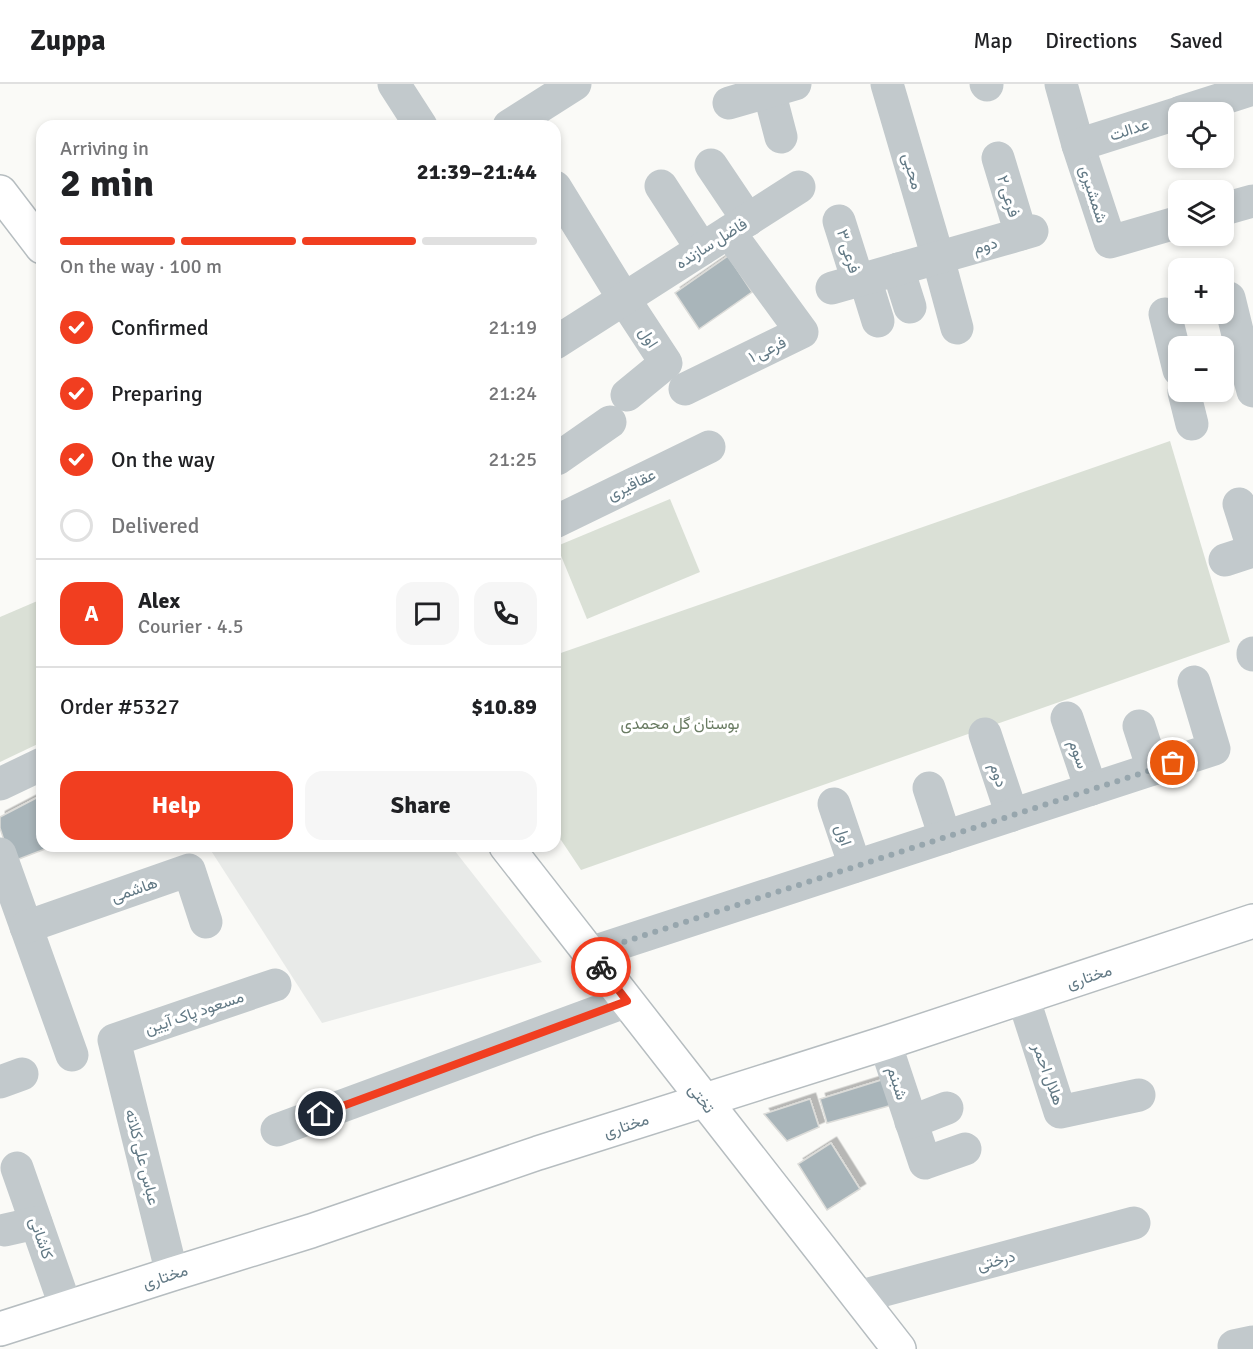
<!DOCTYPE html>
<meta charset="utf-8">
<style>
:root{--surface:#fff;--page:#f6f6f6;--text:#202124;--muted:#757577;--line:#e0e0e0;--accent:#f13e20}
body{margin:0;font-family:Signika,Vazirmatn,sans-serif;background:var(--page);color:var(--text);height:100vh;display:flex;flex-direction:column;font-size:22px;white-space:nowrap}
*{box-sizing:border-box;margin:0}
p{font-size:20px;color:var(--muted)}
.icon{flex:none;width:33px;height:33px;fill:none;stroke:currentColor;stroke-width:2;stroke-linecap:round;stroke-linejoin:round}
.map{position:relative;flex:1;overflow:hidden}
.panel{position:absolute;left:36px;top:36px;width:525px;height:732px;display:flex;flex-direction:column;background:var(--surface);border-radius:18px;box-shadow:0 3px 9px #0003}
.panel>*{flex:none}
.tools{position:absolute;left:1168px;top:18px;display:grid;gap:12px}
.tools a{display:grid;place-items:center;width:66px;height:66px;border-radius:12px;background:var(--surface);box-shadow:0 3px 9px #0003;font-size:30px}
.pin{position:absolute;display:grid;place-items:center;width:51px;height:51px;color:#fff;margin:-26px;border:3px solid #fff;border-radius:50%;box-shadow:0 2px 6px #0007}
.courier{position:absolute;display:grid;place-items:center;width:60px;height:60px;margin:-30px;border:4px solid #f13e20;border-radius:50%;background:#fff;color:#222;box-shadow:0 2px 8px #0007}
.headline em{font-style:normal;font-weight:700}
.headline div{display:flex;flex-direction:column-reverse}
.headline{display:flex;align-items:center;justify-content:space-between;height:102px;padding:0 24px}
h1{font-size:39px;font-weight:700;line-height:45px}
.bar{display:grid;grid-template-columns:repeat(4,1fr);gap:9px 6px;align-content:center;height:72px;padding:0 24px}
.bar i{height:8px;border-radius:4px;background:var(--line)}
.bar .on{background:var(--accent)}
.bar p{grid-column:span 4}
.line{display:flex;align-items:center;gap:15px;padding:0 24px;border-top:2px solid var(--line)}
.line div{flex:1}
.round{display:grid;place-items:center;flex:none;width:63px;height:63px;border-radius:18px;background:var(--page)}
ol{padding:0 24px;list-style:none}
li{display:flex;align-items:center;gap:18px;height:66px}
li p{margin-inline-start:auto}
li .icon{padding:6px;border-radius:50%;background:var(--accent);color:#fff;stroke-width:4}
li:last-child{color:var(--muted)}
li i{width:33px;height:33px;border:3px solid var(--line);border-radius:50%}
.action{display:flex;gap:12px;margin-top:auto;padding:12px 24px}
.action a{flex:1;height:69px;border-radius:18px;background:var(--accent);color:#fff;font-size:24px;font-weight:700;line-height:69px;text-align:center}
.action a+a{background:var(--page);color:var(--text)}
header{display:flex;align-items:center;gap:36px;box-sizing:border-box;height:84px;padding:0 30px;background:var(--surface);border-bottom:2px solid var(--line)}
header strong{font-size:28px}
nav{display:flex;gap:33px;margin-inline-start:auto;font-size:21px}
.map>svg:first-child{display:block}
</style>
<header>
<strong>Zuppa</strong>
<nav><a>Map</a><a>Directions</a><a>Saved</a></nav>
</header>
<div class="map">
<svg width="1253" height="1265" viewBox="0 0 1253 1265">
<defs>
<filter id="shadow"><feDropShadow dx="5.5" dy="-5.5" stdDeviation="0" flood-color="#0004"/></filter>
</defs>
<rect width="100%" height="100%" fill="#fafaf7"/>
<!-- built -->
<polygon fill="#e8eae8" points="208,762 451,762 542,878 322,939"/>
<!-- green -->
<g fill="#dae0d6">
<polygon points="1170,357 1230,558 581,786 555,747 555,571"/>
<polygon points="670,415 700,488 587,535 557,462"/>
<polygon points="42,515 42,658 0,678 0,533"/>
</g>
<!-- building -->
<g fill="#a9b5ba" stroke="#dcdcd9" stroke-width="1.5" filter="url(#shadow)">
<polygon points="728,172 752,208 699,245 675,209"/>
<polygon points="42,711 42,762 53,762 11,778 0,744 0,733"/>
<polygon points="891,993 896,1020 827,1039 820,1015"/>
<polygon points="810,1015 819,1043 787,1057 764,1030"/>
<polygon points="831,1059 860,1105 827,1126 798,1080"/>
</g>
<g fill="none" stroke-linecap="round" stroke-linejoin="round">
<defs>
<g id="major">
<polyline points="0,108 42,163"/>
<polyline points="506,762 899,1265"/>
<polyline points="0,1245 172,1190 311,1147 538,1069 885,959 1253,837"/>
</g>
</defs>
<!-- major casing -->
<use href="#major" stroke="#b6bdc0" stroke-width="36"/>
<!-- minor -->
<g stroke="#c2c9cc" stroke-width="33">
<polyline points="394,0 421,42"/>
<polyline points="887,0 938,174 957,244"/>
<polyline points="986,0 987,1"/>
<polyline points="1061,0 1078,61 1110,158 1179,138"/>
<polyline points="769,7 781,53"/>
<polyline points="729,19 795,0"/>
<polyline points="1181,28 1253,5"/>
<polyline points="509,42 575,0"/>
<polyline points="1078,61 1179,29"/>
<polyline points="998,74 1021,150"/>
<polyline points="711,81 748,136"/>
<polyline points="661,102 702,165"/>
<polyline points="555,103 624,215 666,279 627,311"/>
<polyline points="1224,125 1253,117"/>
<polyline points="839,137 858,197"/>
<polyline points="898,185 910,223"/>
<polyline points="865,195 878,237"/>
<polyline points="832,204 1032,147"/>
<polyline points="1229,214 1242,267 1253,307"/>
<polyline points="1165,230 1179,286"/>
<polyline points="555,259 799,103"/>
<polyline points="685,305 802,248 729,148"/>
<polyline points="1184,308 1192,340"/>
<polyline points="557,375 610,338"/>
<polyline points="1239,420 1253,464"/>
<polyline points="555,438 709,363"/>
<polyline points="1225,476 1253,467"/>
<polyline points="1253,569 1253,571"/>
<polyline points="1067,634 1091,705"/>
<polyline points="1139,642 1153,685"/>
<polyline points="985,650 1012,731"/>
<polyline points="0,700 42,680"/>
<polyline points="929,704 945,753"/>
<polyline points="834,720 855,782"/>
<polyline points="0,770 72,971"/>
<polyline points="26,843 189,786 206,838"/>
<polyline points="590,869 1214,665 1194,598"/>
<polyline points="1023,913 1060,1028 1139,1011"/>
<polyline points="885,959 925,1079 965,1065"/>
<polyline points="0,998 22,990"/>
<polyline points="911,1038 947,1024"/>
<polyline points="277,1046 627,917"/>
<polyline points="17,1084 66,1224"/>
<polyline points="5,1146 36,1139"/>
<polyline points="172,1190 114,956 275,901"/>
<polyline points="858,1213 1134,1139"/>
<polyline points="1234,1262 1253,1258"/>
</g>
<!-- major -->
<use href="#major" stroke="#fff" stroke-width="33"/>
</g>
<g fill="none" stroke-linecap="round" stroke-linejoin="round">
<!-- done -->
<polyline stroke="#97a6ad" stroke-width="6" stroke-dasharray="0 10.8" points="601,883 590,869 1173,679"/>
<!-- route -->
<polyline stroke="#f13e20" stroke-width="8" points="321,1030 627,917 601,883"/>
</g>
<g text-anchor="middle" stroke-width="6" stroke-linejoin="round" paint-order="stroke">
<!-- street labels -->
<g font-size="16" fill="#627985" stroke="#fff">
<text transform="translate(1129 45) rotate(-18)" y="6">عدالت</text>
<text transform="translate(913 87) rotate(74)" y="6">محبی</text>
<text transform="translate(1094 110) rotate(72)" y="6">شمشیری</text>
<text transform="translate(1009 112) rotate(73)" y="6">فرعی ۲</text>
<text transform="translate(711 159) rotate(-32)" y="6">فاضل سازنده</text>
<text transform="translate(985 161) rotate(-16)" y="6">دوم</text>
<text transform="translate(849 167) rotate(73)" y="6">فرعی ۳</text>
<text transform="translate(649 253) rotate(57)" y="6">اول</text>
<text transform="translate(767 265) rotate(-26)" y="6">فرعی ۱</text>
<text transform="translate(631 400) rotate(-26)" y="6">عقاقیری</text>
<text transform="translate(1079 670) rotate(71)" y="6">سوم</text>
<text transform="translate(999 691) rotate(72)" y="6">دوم</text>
<text transform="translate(844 751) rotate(72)" y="6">اول</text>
<text transform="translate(134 805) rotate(-19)" y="6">هاشمی</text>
<text transform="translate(1089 892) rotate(-18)" y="6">مختاری</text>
<text transform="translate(194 928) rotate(-19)" y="6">مسعود پاک آیین</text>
<text transform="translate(1049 990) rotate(70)" y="6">هلال احمر</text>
<text transform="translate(898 999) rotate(72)" y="6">شبنم</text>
<text transform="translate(702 1014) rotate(52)" y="6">تختی</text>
<text transform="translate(626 1041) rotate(-18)" y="6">مختاری</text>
<text transform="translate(143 1073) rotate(76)" y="6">عباس علی کلاته</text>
<text transform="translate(42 1154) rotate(71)" y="6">کاشانی</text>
<text transform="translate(996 1176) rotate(-15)" y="6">درختی</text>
<text transform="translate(165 1192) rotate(-18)" y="6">مختاری</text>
</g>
<!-- park labels -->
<g font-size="16" fill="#697b62" stroke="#fff">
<text x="680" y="645">بوستان گل محمدی</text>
</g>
</g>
</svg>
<div class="tools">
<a><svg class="icon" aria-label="locate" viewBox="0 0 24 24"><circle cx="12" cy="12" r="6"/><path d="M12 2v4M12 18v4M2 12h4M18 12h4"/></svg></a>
<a><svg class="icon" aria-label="layers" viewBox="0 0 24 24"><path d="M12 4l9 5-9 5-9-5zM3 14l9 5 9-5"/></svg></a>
<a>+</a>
<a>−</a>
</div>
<div class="pin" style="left:1173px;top:679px;background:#ea580c"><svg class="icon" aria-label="bag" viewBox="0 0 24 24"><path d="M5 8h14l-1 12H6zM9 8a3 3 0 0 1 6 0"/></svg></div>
<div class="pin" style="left:321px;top:1030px;background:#1f2937"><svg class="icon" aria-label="home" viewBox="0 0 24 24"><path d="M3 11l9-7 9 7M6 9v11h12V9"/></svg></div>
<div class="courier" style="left:601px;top:883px"><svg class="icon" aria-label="bike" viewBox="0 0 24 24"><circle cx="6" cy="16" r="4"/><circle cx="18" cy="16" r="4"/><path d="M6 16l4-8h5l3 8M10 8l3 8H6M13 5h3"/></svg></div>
<section class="panel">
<div class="headline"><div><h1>2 min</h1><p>Arriving in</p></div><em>21:39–21:44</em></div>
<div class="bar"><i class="on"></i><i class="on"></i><i class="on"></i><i></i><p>On the way · 100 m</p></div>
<ol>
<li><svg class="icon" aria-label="check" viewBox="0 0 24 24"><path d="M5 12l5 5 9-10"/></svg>Confirmed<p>21:19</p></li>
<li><svg class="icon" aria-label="check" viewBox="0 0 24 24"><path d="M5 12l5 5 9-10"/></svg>Preparing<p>21:24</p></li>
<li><svg class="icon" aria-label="check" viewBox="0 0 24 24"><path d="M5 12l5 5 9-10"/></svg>On the way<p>21:25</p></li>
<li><i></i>Delivered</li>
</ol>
<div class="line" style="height:108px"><b class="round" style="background:var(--accent);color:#fff">A</b><div><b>Alex</b><p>Courier · 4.5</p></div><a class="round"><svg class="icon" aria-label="chat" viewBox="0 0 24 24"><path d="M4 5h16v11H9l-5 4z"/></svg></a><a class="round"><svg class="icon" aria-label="phone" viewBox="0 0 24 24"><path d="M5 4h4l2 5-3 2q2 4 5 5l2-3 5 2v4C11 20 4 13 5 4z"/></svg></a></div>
<div class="line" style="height:78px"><div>Order #5327</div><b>$10.89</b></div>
<div class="action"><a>Help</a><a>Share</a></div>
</section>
</div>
